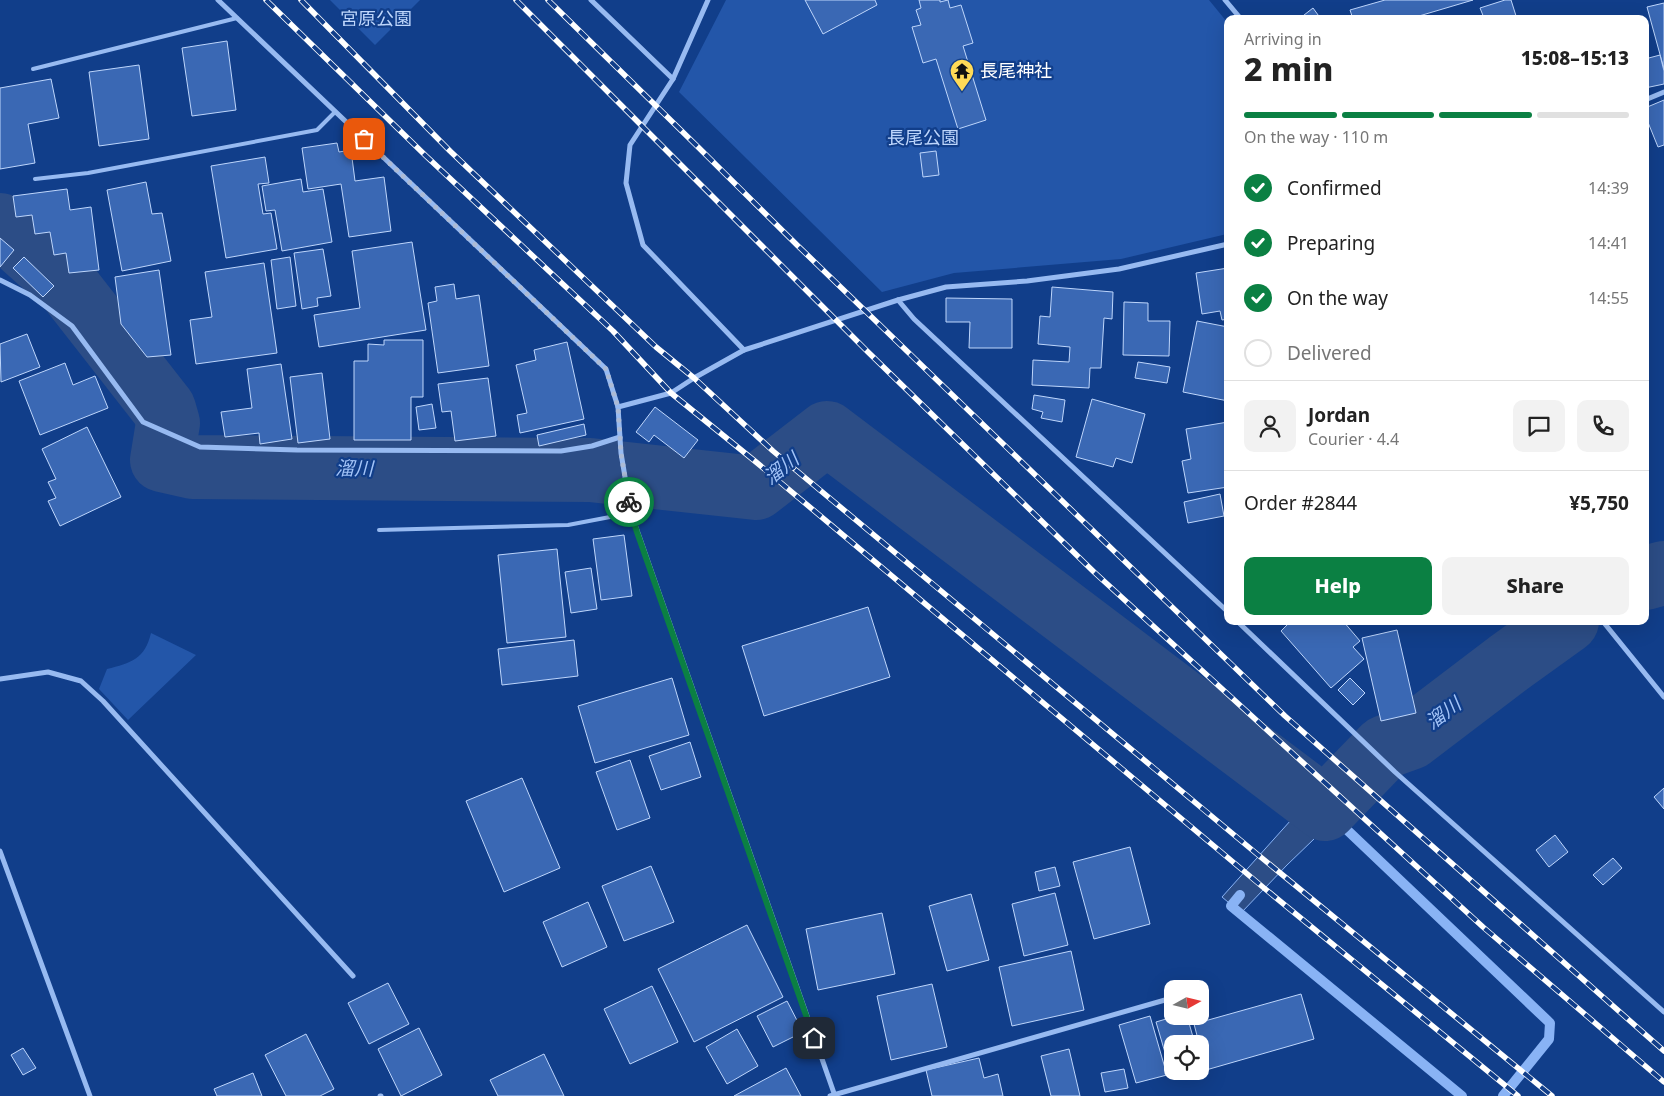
<!DOCTYPE html>
<meta charset="utf-8">
<style>
:root{--surface:#fff;--page:#f2f2f2;--text:#222;--muted:#767676;--line:#e0e0e0;--accent:#0b8043}
body{margin:0;font-family:"Noto Sans","Noto Sans JP",sans-serif;background:var(--page);color:var(--text);height:100vh;display:flex;flex-direction:column;font-size:19px;white-space:nowrap}
*{box-sizing:border-box;margin:0}
p{font-size:16px;color:var(--muted)}
.icon{flex:none;width:28px;height:28px;fill:none;stroke:currentColor;stroke-width:2;stroke-linecap:round;stroke-linejoin:round}
.map{position:relative;flex:1;overflow:hidden}
.side{position:absolute;left:1224px;top:15px;width:425px;height:610px;display:flex;flex-direction:column;background:var(--surface);border-radius:10px;box-shadow:0 5px 20px #0002}
.side>*{flex:none}
.needle{width:32px;rotate:82deg}
.controls{position:absolute;left:1164px;top:980px;display:grid;gap:10px}
.controls a{display:grid;place-items:center;width:45px;height:45px;border-radius:10px;background:var(--surface);box-shadow:0 5px 20px #0002;font-size:25px}
.pin{position:absolute;display:grid;place-items:center;width:42px;height:42px;color:#fff;margin:-21px;border-radius:10px;box-shadow:0 2px 8px #0006}
.courier{position:absolute;display:grid;place-items:center;width:50px;height:50px;margin:-25px;border:4px solid #0b8043;border-radius:50%;background:#fff;color:#222;box-shadow:0 1px 6px #0007}
.summary em{font-style:normal;font-weight:800}
.summary div{display:flex;flex-direction:column-reverse}
.summary{display:flex;align-items:center;justify-content:space-between;height:85px;padding:0 20px}
h1{font-size:32px;font-weight:800;line-height:38px}
.bar{display:grid;grid-template-columns:repeat(4,1fr);gap:8px 5px;align-content:center;height:60px;padding:0 20px}
.bar i{height:6px;border-radius:4px;background:var(--line)}
.bar .on{background:var(--accent)}
.bar p{grid-column:span 4}
.line{display:flex;align-items:center;gap:12px;padding:0 20px;border-top:1px solid var(--line)}
.line div{flex:1}
.round{display:grid;place-items:center;flex:none;width:52px;height:52px;border-radius:10px;background:var(--page)}
ol{padding:0 20px;list-style:none}
li{display:flex;align-items:center;gap:15px;height:55px}
li p{margin-inline-start:auto}
li .icon{padding:5px;border-radius:50%;background:var(--accent);color:#fff;stroke-width:4}
li:last-child{color:var(--muted)}
li i{width:28px;height:28px;border:2px solid var(--line);border-radius:50%}
.button{display:flex;gap:10px;margin-top:auto;padding:10px 20px}
.button a{flex:1;height:58px;border-radius:10px;background:var(--accent);color:#fff;font-size:20px;font-weight:800;line-height:58px;text-align:center}
.button a+a{background:var(--page);color:var(--text)}
.map>svg:first-child{display:block}
</style>
<div class="map">
<svg width="1664" height="1096" viewBox="0 0 1664 1096">
<rect width="100%" height="100%" fill="#113e8a"/>
<!-- green -->
<g fill="#2356a9">
<polygon points="330,0 420,0 375,45"/>
<polygon points="726,0 1209,0 1227,22 1227,234 1121,259 954,273 882,292 679,92"/>
<path d="M151,633L196,655L128,720L99,689L107,669C131,663 145,659 151,633Z"/>
</g>
<!-- water -->
<polygon fill="#2c4d86" stroke="#89b3f5" points="1369,733 1397,759 1287,865 1241,913 1222,897"/>
<g fill="none" stroke-linecap="round" stroke-linejoin="round">
<!-- stream -->
<g stroke="#89b3f5" stroke-width="10">
<polyline points="1325,809 1550,1023 1549,1039 1503,1096"/>
<polyline points="1240,895 1231,906 1462,1096"/>
</g>
<!-- river -->
<g stroke="#2c4d86" stroke-width="64">
<polyline points="0,225 67,285 164,409 168,423 162,460 193,467 590,470 756,488 827,433 1325,809 1385,747 1410,738 1510,662 1567,621"/>
<polyline points="1645,578 1664,573"/>
</g>
</g>
<!-- building -->
<g fill="#3a68b4" stroke="#bed6fc">
<polygon points="805,0 875,0 877,5 823,34"/>
<polygon points="919,0 940,0 940,2 948,0 950,8 961,5 973,43 963,46 986,120 958,129 936,59 923,63 912,27 921,25 916,10 921,8"/>
<polygon points="1385,0 1473,0 1419,16 1420,19 1353,19 1350,10"/>
<polygon points="1505,0 1511,0 1517,19 1481,19 1484,18 1480,8"/>
<polygon points="1664,3 1664,69 1647,7"/>
<polygon points="1313,8 1321,19 1299,19"/>
<polygon points="227,41 236,110 192,116 182,48"/>
<polygon points="1660,55 1664,71 1664,84 1645,88 1645,59"/>
<polygon points="139,65 149,139 99,146 89,72"/>
<polygon points="51,79 59,118 28,124 35,163 0,169 0,88"/>
<polygon points="1664,100 1664,145 1658,147 1645,115 1645,108"/>
<polygon points="337,143 339,152 351,150 355,181 384,177 391,231 349,237 341,184 308,189 302,148"/>
<polygon points="936,151 939,175 923,177 920,153"/>
<polygon points="265,157 269,183 258,184 263,214 271,213 277,249 226,258 211,166"/>
<polygon points="301,179 303,192 323,189 332,242 282,251 275,210 266,211 262,186"/>
<polygon points="146,182 152,214 162,213 171,261 122,271 107,190"/>
<polygon points="67,189 70,210 91,207 99,270 69,273 66,253 54,255 50,232 35,234 32,215 16,217 13,196"/>
<polygon points="0,238 14,250 0,267"/>
<polygon points="412,242 426,330 319,347 314,315 360,308 352,251"/>
<polygon points="323,249 331,296 317,298 318,306 302,309 294,253"/>
<polygon points="24,257 54,286 43,297 13,268"/>
<polygon points="290,257 296,306 277,309 271,260"/>
<polygon points="264,263 277,353 196,364 190,320 212,317 205,272"/>
<polygon points="1228,268 1228,319 1222,320 1220,311 1202,314 1196,273"/>
<polygon points="159,270 171,355 147,357 121,324 115,277"/>
<polygon points="454,284 456,299 479,295 489,366 438,373 428,303 437,301 435,287"/>
<polygon points="1052,287 1113,292 1112,319 1104,318 1101,368 1090,368 1089,388 1032,385 1033,360 1069,362 1070,347 1038,344 1040,316 1050,317"/>
<polygon points="946,298 1012,299 1012,348 969,348 970,322 946,322"/>
<polygon points="1124,302 1148,303 1148,321 1170,321 1169,356 1123,355"/>
<polygon points="1197,321 1228,327 1228,401 1183,392"/>
<polygon points="27,334 40,367 1,382 0,344"/>
<polygon points="384,340 423,340 423,397 411,397 411,440 354,440 354,361 368,361 368,344 384,345"/>
<polygon points="567,342 584,419 520,433 517,415 527,413 516,365 536,360 534,350"/>
<polygon points="1138,362 1170,367 1167,383 1135,378"/>
<polygon points="65,363 73,385 95,376 108,408 40,435 19,381"/>
<polygon points="281,364 292,439 260,444 259,433 225,437 221,412 252,408 247,369"/>
<polygon points="322,373 330,439 298,443 290,377"/>
<polygon points="488,378 496,436 455,441 451,411 442,412 438,384"/>
<polygon points="1034,395 1065,400 1062,422 1041,418 1043,412 1032,409"/>
<polygon points="1092,399 1145,414 1132,463 1116,458 1113,467 1076,457"/>
<polygon points="432,404 436,428 419,430 416,407"/>
<polygon points="655,407 698,440 684,458 654,435 649,442 636,432"/>
<polygon points="1228,422 1228,487 1188,493 1182,461 1191,459 1186,429"/>
<polygon points="584,424 586,435 539,446 537,435"/>
<polygon points="87,427 121,497 60,526 48,501 56,498 48,482 56,479 42,449"/>
<polygon points="1220,494 1224,516 1188,523 1184,502"/>
<polygon points="624,535 632,596 601,600 593,539"/>
<polygon points="557,549 566,637 507,643 498,555"/>
<polygon points="591,568 597,609 571,613 565,572"/>
<polygon points="868,607 890,677 764,716 742,646"/>
<polygon points="1291,621 1319,621 1321,623 1322,621 1343,621 1360,641 1353,647 1364,659 1331,688 1281,631"/>
<polygon points="1397,630 1416,713 1381,721 1362,638"/>
<polygon points="574,640 578,676 502,685 498,649"/>
<polygon points="672,678 689,735 595,763 578,706"/>
<polygon points="1350,678 1365,693 1353,705 1338,690"/>
<polygon points="690,742 701,777 661,790 649,756"/>
<polygon points="630,760 650,818 617,830 596,772"/>
<polygon points="522,778 560,868 504,892 466,801"/>
<polygon points="1664,788 1664,809 1654,797"/>
<polygon points="1555,835 1568,852 1549,867 1536,850"/>
<polygon points="1130,847 1150,924 1094,939 1073,862"/>
<polygon points="1613,858 1622,868 1603,885 1593,875"/>
<polygon points="651,866 674,922 624,941 602,886"/>
<polygon points="1055,867 1060,886 1039,891 1035,872"/>
<polygon points="1055,893 1068,945 1024,956 1012,904"/>
<polygon points="971,894 989,960 947,971 929,906"/>
<polygon points="588,902 607,947 562,967 543,922"/>
<polygon points="882,913 895,974 818,990 806,929"/>
<polygon points="747,925 783,997 694,1042 658,969"/>
<polygon points="1071,951 1084,1010 1012,1026 999,967"/>
<polygon points="388,983 409,1024 369,1044 348,1003"/>
<polygon points="932,984 947,1047 891,1060 877,996"/>
<polygon points="652,986 678,1042 630,1064 604,1009"/>
<polygon points="1301,994 1314,1039 1206,1070 1194,1024"/>
<polygon points="787,1001 803,1032 773,1047 757,1016"/>
<polygon points="1150,1016 1167,1075 1136,1083 1119,1025"/>
<polygon points="1176,1016 1187,1016 1195,1044 1172,1044 1172,1071 1178,1071 1171,1073 1156,1022"/>
<polygon points="419,1028 442,1075 401,1096 378,1049"/>
<polygon points="737,1029 758,1066 727,1084 706,1047"/>
<polygon points="306,1034 334,1089 320,1096 286,1096 265,1055"/>
<polygon points="23,1048 36,1068 23,1075 11,1055"/>
<polygon points="1069,1049 1080,1096 1051,1096 1041,1056"/>
<polygon points="544,1054 564,1096 498,1096 490,1080"/>
<polygon points="979,1058 984,1078 998,1074 1003,1096 932,1096 926,1070"/>
<polygon points="786,1068 801,1096 734,1096"/>
<polygon points="1124,1069 1128,1088 1105,1092 1101,1073"/>
<polygon points="253,1073 262,1096 217,1096 214,1089"/>
</g>
<g fill="none" stroke-linecap="round" stroke-linejoin="round">
<!-- service -->
<g stroke="#97baf1" stroke-width="4">
<polyline points="33,69 237,18"/>
<polyline points="35,179 88,173 317,130 335,112"/>
<polyline points="379,530 568,525 631,513"/>
</g>
<!-- minor -->
<g stroke="#97baf1" stroke-width="5">
<polyline points="218,0 606,369 618,407 621,453 631,513 835,1096"/>
<polyline points="591,0 673,79"/>
<polyline points="708,0 673,79 630,145 626,183 643,245 744,350"/>
<polyline points="1225,0 1241,19"/>
<polyline points="1645,100 1664,92"/>
<polyline points="0,280 30,295 72,326 143,422 200,447 297,450 561,451 592,446 620,437"/>
<polyline points="898,300 914,319 1228,612"/>
<polyline points="618,407 671,393 694,378 744,350 898,300 946,287 1027,281 1119,269 1228,244"/>
<polyline points="1237,621 1395,772 1664,1012"/>
<polyline points="1605,624 1664,697"/>
<polyline points="0,679 48,672 81,681 103,701 353,976"/>
<polyline points="0,851 90,1096"/>
<polyline points="380,1096 381,1096"/>
<polyline points="830,1096 1172,998"/>
</g>
<defs>
<g id="rail">
<polyline points="266,0 426,156 613,331 671,393 756,462 1264,888 1518,1096"/>
<polyline points="301,0 450,151 656,347 694,378 773,451 1257,854 1552,1096"/>
<polyline points="516,0 868,352 1094,572 1483,927 1664,1082"/>
<polyline points="548,0 697,146 797,245 1285,716 1664,1051"/>
</g>
</defs>
<!-- rail casing -->
<use href="#rail" stroke="#fff" stroke-width="5.5"/>
<!-- rail -->
<use href="#rail" stroke="#113e8a" stroke-width="4" stroke-dasharray="11" stroke-linecap="butt"/>
</g>
<g fill="none" stroke-linecap="round" stroke-linejoin="round">
<!-- done -->
<polyline stroke="#acbbd6" stroke-width="5" stroke-dasharray="0 9" points="364,139 606,369 618,407 621,453 629,502"/>
<!-- route -->
<polyline stroke="#0b8043" stroke-width="6" points="629,502 631,513 637,532 814,1038"/>
</g>
<!-- icons -->
<defs>
<symbol id="temple-pin" viewBox="-11 -11 22 30"><path d="M0 17L-7.5 6A9.5 9.5 0 1 1 7.5 6Z" fill="#ffda57" stroke="#113e8a"/><path d="M0-6L5-2H3V0L6.5 2.5H4V6H1.5V3h-3V6H-4V2.5H-6.5L-3 0V-2H-5Z" fill="#111"/></symbol>
</defs>
<g fill-rule="evenodd">
<use href="#temple-pin" x="948" y="57" width="28" height="38"/>
</g>
<g text-anchor="middle" stroke-width="4.5" stroke-linejoin="round" paint-order="stroke">
<!-- park labels -->
<g font-size="18" fill="#bed6fc" stroke="#113e8a">
<text x="376" y="25">宮原公園</text>
<text x="923" y="144">長尾公園</text>
</g>
<!-- poi labels -->
<g font-size="18" fill="#fff" stroke="#113e8a" text-anchor="start">
<text x="980" y="77">長尾神社</text>
</g>
<!-- water labels -->
<g font-size="19" font-style="italic" fill="#a3c4f8" stroke="#113e8a">
<text transform="translate(354 468) rotate(1)" y="7">溜川</text>
<text transform="translate(781 468) rotate(-38)" y="7">溜川</text>
<text transform="translate(1443 713) rotate(-37)" y="7">溜川</text>
</g>
</g>
</svg>
<div class="controls">
<a><svg class="needle" viewBox="-14 -14 28 28"><path d="M0-13l5 13h-10z" fill="#e53935"/><path d="M0 13l5-13h-10z" fill="#767676"/></svg></a>
<a><svg class="icon" aria-label="locate" viewBox="0 0 24 24"><circle cx="12" cy="12" r="6"/><path d="M12 2v4M12 18v4M2 12h4M18 12h4"/></svg></a>
</div>
<div class="pin" style="left:364px;top:139px;background:#ea580c"><svg class="icon" aria-label="bag" viewBox="0 0 24 24"><path d="M5 8h14l-1 12H6zM9 8a3 3 0 0 1 6 0"/></svg></div>
<div class="pin" style="left:814px;top:1038px;background:#1f2937"><svg class="icon" aria-label="home" viewBox="0 0 24 24"><path d="M3 11l9-7 9 7M6 9v11h12V9"/></svg></div>
<div class="courier" style="left:629px;top:502px"><svg class="icon" aria-label="bike" viewBox="0 0 24 24"><circle cx="6" cy="16" r="4"/><circle cx="18" cy="16" r="4"/><path d="M6 16l4-8h5l3 8M10 8l3 8H6M13 5h3"/></svg></div>
<section class="side">
<div class="summary"><div><h1>2 min</h1><p>Arriving in</p></div><em>15:08–15:13</em></div>
<div class="bar"><i class="on"></i><i class="on"></i><i class="on"></i><i></i><p>On the way · 110 m</p></div>
<ol>
<li><svg class="icon" aria-label="check" viewBox="0 0 24 24"><path d="M5 12l5 5 9-10"/></svg>Confirmed<p>14:39</p></li>
<li><svg class="icon" aria-label="check" viewBox="0 0 24 24"><path d="M5 12l5 5 9-10"/></svg>Preparing<p>14:41</p></li>
<li><svg class="icon" aria-label="check" viewBox="0 0 24 24"><path d="M5 12l5 5 9-10"/></svg>On the way<p>14:55</p></li>
<li><i></i>Delivered</li>
</ol>
<div class="line" style="height:90px"><a class="round"><svg class="icon" aria-label="person" viewBox="0 0 24 24"><circle cx="12" cy="8" r="4"/><path d="M4 21q1-7 8-7t8 7"/></svg></a><div><b>Jordan</b><p>Courier · 4.4</p></div><a class="round"><svg class="icon" aria-label="chat" viewBox="0 0 24 24"><path d="M4 5h16v11H9l-5 4z"/></svg></a><a class="round"><svg class="icon" aria-label="phone" viewBox="0 0 24 24"><path d="M5 4h4l2 5-3 2q2 4 5 5l2-3 5 2v4C11 20 4 13 5 4z"/></svg></a></div>
<div class="line" style="height:65px"><div>Order #2844</div><b>¥5,750</b></div>
<div class="button"><a>Help</a><a>Share</a></div>
</section>
</div>
